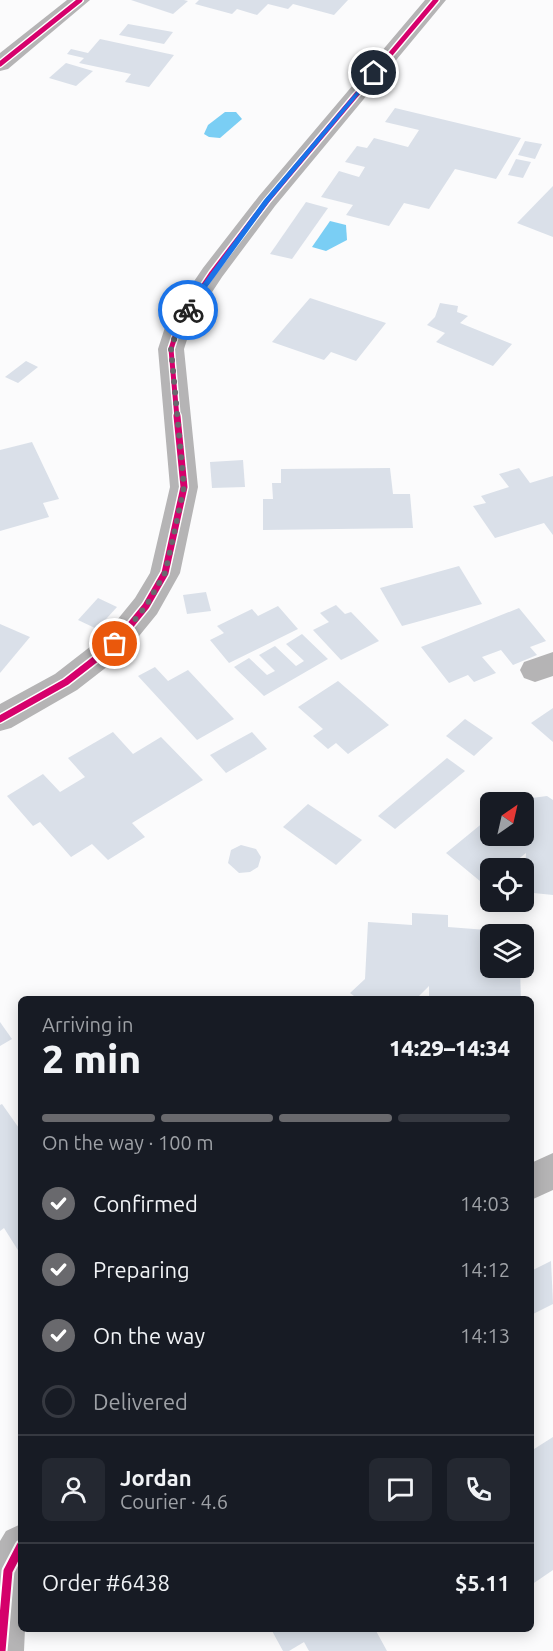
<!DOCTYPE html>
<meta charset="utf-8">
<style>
:root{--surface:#171b24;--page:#242831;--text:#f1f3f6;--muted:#9ea1a6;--line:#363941;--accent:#69696d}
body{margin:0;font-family:Ubuntu,sans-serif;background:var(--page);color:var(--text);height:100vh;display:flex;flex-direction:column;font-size:22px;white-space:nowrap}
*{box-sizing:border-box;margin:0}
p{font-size:20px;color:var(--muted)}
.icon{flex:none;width:33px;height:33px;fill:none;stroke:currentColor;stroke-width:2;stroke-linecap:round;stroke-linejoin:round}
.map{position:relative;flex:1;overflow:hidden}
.details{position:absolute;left:18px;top:996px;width:516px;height:636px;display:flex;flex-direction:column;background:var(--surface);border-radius:9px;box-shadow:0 3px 15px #0003}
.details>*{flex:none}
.needle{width:39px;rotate:34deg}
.fabs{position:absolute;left:480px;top:792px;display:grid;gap:12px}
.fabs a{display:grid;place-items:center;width:54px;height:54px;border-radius:9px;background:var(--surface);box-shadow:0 3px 15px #0003;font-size:30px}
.pin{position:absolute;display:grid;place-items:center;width:51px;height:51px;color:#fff;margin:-26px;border:3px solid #fff;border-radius:50%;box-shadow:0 2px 6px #0007}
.courier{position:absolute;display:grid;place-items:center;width:60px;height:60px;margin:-30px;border:4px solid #1a73e8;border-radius:50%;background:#fff;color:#222;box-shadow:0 2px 8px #0007}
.head em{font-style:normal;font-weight:800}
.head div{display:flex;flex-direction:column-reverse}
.head{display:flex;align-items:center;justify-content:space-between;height:102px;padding:0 24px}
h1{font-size:39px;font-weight:800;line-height:45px}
.bar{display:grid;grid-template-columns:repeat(4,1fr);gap:9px 6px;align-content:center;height:72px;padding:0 24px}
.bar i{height:8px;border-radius:4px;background:var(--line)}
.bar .selected{background:var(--accent)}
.bar p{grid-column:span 4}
.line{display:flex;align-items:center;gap:15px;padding:0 24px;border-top:2px solid var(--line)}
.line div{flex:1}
.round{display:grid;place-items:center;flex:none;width:63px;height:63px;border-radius:9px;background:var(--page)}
ol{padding:0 24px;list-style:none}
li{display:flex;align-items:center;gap:18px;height:66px}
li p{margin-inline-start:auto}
li .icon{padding:6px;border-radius:50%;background:var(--accent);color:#fff;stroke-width:4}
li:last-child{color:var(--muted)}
li i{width:33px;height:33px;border:3px solid var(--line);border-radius:50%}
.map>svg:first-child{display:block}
</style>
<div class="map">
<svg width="553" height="1651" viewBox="0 0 553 1651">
<rect width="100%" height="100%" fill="#fbfbfc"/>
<!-- water -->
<g fill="#7acef4">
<polygon points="225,112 236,112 242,119 220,138 209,137 204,134 208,125"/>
<polygon points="330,221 346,225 347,240 326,251 312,247"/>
</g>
<!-- building -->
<g fill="#dae0e9">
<polygon points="131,0 184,0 188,1 173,14"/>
<polygon points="199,0 348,0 334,15 293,4 288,9 268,4 257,15 237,9 232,14 195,4"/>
<polygon points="128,24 173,32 164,44 119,35"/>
<polygon points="100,39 174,55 149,87 125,82 131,74 79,63 84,58 67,54 71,49 88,53"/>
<polygon points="66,63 93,71 76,86 49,78"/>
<polygon points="395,108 521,138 496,179 455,169 429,209 404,203 389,226 346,215 353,205 321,197 339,171 359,177 365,167 345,162 357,146 367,148 374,138 408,147 419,130 385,122"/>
<polygon points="525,141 542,144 535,159 518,155"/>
<polygon points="516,159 531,162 523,178 508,175"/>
<polygon points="553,186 553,237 517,223"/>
<polygon points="306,202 328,208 292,259 270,254"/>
<polygon points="310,298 386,323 356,361 331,352 324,360 272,342"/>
<polygon points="440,303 458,306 457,312 468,316 460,323 512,344 493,366 436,342 445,333 427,325 435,317"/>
<polygon points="26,361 38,367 18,383 5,377"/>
<polygon points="32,442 59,499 43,503 49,517 0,531 0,450"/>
<polygon points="243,460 245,487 212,488 210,462"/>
<polygon points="390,468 393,494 410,494 413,528 263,530 263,499 273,499 272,483 281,483 281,469"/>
<polygon points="519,468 530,483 553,476 553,535 544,523 495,538 473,506 486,503 481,496 509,487 499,474"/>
<polygon points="459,566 482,604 402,626 380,588"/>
<polygon points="206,592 211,611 187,614 183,595"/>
<polygon points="98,598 117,607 97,629 78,620"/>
<polygon points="336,605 345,614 351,612 379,641 341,660 313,630 329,622 320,613"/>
<polygon points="278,606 298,629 229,663 210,640 224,633 217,626 252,609 258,616"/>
<polygon points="519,608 546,641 530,647 537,655 513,665 501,650 482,657 496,673 474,682 468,675 449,683 421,647"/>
<polygon points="0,624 30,637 0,673"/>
<polygon points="302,634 328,659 264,696 234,667 249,658 267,675 275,671 259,655 275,646 296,666 304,661 286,644"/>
<polygon points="155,667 168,681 188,670 234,719 197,740 138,676"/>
<polygon points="338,681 389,725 348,754 336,743 328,749 313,736 323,729 298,707"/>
<polygon points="553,708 553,742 531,723"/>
<polygon points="465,719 493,738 474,756 446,736"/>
<polygon points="113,732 133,754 161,737 203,780 132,823 145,837 108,860 92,844 71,857 40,822 33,826 7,796 43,774 60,792 85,777 68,758"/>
<polygon points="252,732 267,749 226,773 210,755"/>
<polygon points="447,758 465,771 395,829 378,816"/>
<polygon points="547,796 553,800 553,895 524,892 526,853 507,868 490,868 490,882 486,886 446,853 490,817 490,836 524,836 524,802 510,801"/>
<polygon points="308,804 362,840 336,865 283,827"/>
<polygon points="241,845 256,849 261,857 258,867 250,872 239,873 228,863 231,850"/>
<polygon points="412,913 448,915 448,927 487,930 490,968 520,970 521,999 429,999 429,986 416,999 358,999 350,993 365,979 368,922 412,925"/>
<polygon points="0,1022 12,1039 0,1046"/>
<polygon points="2,1104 21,1131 21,1255 4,1228 0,1231 0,1105"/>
<polygon points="551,1261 553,1304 533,1314 531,1310 531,1271"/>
<polygon points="553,1437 553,1570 531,1585 531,1451"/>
<polygon points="271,1629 375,1629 387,1651 309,1651 304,1642 289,1651 283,1651"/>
</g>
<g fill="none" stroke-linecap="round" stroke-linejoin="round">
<!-- minor -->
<g fill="#b5b4b5" fill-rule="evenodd">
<polygon points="67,0 90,0 8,69 0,71 0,53"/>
<polygon points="425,0 446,0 275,206 222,277 193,321 184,349 198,487 180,573 157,614 126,652 77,690 11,728 0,731 0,704 55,674 104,636 135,598 150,573 170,487 158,349 167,321 203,268 259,196"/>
<polygon points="553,652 553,676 535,682 524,678 520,670 524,662"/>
<polygon points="553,1153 553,1190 531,1200 531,1163"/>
<polygon points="21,1524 21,1629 25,1629 24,1651 0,1651 0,1541 6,1531"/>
</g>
<defs>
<g id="cycleway-far2">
<polyline points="0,64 80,0"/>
<polyline points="177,418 171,349 180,321 212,273 267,201 436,0"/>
</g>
<polyline id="cycleway-far1" points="0,719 66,682 115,644 146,606 165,573 184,487 177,416"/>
<polyline id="cycleway" points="1,1651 8,1571 21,1546"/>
</defs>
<!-- cycleway-far2 casing -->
<use href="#cycleway-far2" stroke="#fff" stroke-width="8"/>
<!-- cycleway-far1 casing -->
<use href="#cycleway-far1" stroke="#fff" stroke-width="10"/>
<!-- cycleway casing -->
<use href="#cycleway" stroke="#fff" stroke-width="13"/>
<!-- cycleway-far2 -->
<use href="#cycleway-far2" stroke="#d6006c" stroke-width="5"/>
<!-- cycleway-far1 -->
<use href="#cycleway-far1" stroke="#d6006c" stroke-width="7"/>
<!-- cycleway -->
<use href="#cycleway" stroke="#d6006c" stroke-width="9"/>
</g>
<!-- route -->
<polygon fill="#1a73e8" points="374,71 376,74 269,202 190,311 185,311 185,308 264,200"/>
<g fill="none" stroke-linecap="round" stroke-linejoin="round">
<!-- done -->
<polyline stroke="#69696d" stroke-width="6" stroke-dasharray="0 10.8" points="115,644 146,606 165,573 176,525 184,487 171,349 180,321 188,310"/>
</g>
</svg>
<div class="fabs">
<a><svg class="needle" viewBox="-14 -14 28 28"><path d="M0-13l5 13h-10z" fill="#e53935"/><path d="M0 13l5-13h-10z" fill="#9ea1a6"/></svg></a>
<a><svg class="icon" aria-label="locate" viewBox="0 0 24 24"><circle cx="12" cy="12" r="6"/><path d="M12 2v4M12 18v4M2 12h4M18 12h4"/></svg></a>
<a><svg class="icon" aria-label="layers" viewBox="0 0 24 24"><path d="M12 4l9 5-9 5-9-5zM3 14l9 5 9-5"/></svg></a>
</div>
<div class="pin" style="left:115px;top:644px;background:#ea580c"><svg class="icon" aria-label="bag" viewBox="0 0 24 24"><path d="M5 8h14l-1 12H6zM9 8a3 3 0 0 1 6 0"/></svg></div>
<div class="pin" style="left:374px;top:73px;background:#1f2937"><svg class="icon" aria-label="home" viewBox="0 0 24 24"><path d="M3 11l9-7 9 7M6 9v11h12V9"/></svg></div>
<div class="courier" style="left:188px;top:310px"><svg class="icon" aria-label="bike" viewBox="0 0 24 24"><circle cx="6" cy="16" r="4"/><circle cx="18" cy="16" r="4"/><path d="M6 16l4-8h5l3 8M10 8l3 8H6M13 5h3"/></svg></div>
<section class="details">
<div class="head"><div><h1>2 min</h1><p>Arriving in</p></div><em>14:29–14:34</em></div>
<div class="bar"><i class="selected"></i><i class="selected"></i><i class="selected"></i><i></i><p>On the way · 100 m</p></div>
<ol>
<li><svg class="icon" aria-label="check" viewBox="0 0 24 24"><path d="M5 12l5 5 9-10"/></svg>Confirmed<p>14:03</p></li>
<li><svg class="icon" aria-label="check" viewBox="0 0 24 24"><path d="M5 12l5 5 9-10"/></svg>Preparing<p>14:12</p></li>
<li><svg class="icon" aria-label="check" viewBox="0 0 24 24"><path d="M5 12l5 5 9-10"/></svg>On the way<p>14:13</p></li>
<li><i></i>Delivered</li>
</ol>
<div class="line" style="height:108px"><a class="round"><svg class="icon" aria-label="person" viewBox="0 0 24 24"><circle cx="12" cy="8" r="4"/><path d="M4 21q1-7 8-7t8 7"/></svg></a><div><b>Jordan</b><p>Courier · 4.6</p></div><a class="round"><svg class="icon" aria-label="chat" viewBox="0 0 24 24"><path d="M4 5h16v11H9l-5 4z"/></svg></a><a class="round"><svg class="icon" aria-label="phone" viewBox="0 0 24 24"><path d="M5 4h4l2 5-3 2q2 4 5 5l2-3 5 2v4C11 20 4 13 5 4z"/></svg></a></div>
<div class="line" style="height:78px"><div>Order #6438</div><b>$5.11</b></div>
</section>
</div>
